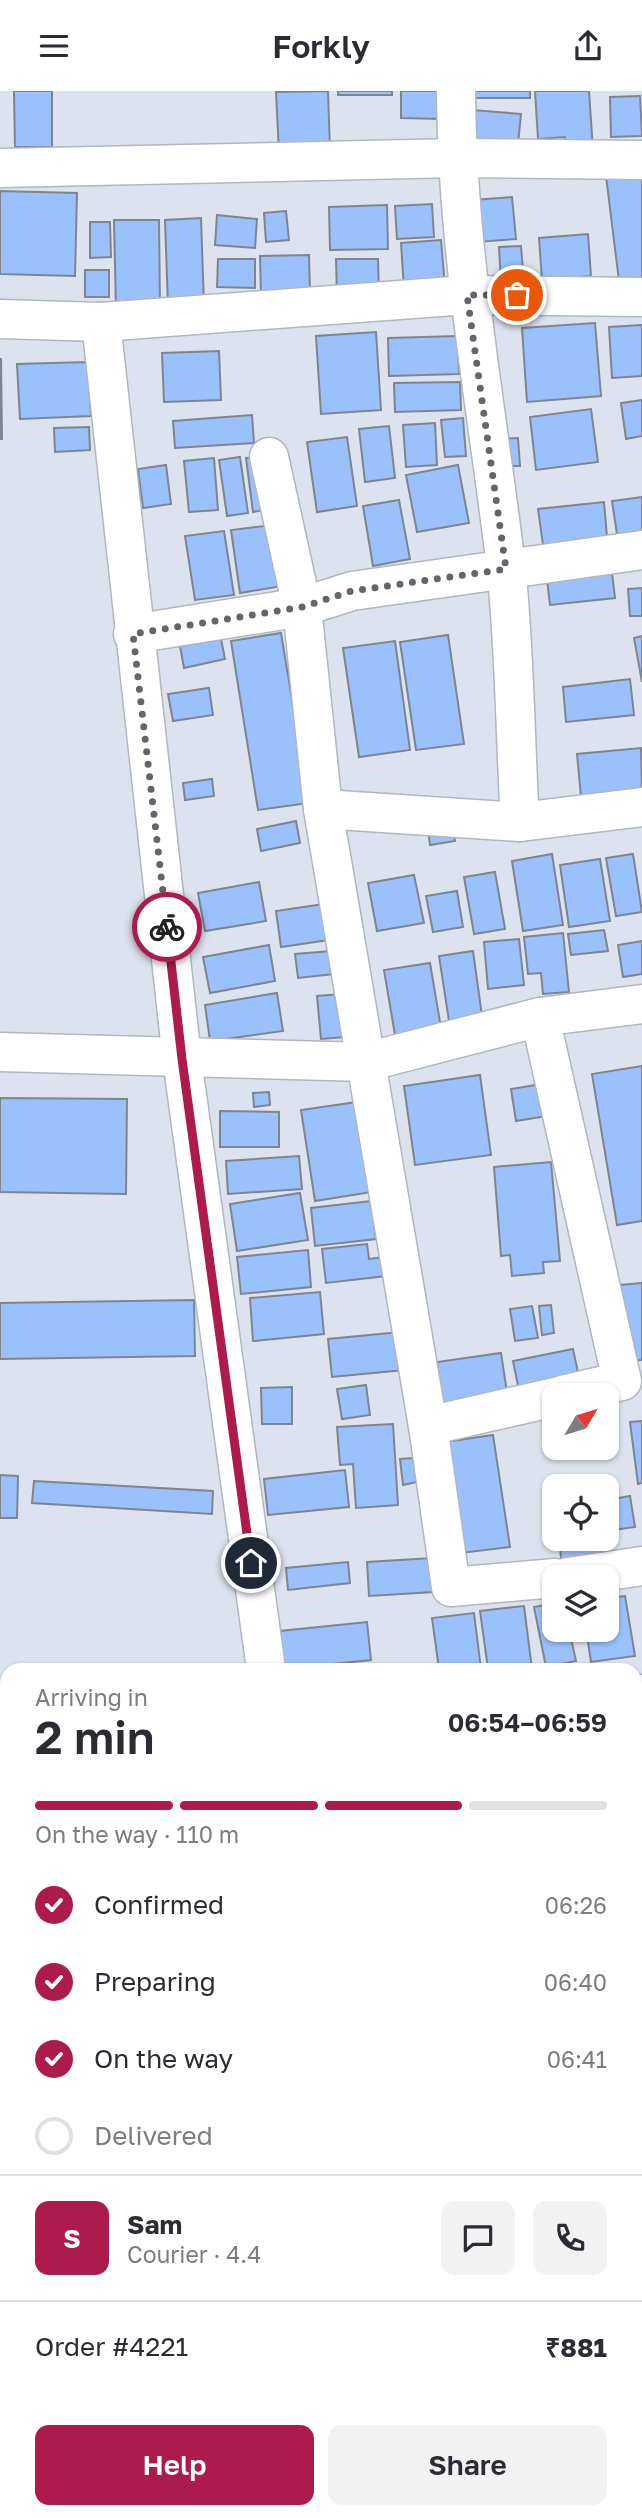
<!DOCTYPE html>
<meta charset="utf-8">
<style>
:root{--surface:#fff;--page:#f2f2f3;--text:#2b2b33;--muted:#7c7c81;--line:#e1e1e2;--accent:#ac1a4e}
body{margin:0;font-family:"Golos Text",sans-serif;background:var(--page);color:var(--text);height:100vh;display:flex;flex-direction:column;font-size:26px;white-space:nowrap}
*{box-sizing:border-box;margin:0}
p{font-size:23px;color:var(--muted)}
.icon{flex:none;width:38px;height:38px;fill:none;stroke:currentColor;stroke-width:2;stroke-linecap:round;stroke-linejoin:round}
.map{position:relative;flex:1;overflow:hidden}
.details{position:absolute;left:0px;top:1572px;width:642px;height:856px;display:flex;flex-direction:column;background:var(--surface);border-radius:21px 21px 0 0;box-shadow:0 2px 5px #0004}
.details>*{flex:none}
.needle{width:46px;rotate:52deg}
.fabs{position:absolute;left:542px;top:1292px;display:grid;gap:14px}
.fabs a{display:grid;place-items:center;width:77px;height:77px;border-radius:14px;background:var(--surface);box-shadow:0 2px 5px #0004;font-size:35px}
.pin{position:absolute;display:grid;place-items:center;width:60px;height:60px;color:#fff;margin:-30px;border:4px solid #fff;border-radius:50%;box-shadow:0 2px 7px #0007}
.courier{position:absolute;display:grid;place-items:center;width:70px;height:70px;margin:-35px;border:5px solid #ac1a4e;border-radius:50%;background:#fff;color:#222;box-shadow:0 2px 9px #0007}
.headline em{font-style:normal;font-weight:600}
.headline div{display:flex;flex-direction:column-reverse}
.headline{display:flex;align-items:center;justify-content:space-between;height:119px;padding:0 35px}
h1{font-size:46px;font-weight:600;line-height:52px}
.bar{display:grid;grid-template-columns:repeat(4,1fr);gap:10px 7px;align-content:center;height:84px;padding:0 35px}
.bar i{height:9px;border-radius:5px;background:var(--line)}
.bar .active{background:var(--accent)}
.bar p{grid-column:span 4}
.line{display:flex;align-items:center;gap:18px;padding:0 35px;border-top:2px solid var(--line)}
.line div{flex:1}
.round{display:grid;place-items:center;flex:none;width:74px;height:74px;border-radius:14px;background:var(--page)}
ol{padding:0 35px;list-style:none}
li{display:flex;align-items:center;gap:21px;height:77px}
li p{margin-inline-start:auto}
li .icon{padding:7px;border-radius:50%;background:var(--accent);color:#fff;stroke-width:4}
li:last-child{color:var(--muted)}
li i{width:38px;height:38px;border:4px solid var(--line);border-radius:50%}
.action{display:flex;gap:14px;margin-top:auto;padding:14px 35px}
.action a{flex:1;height:80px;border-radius:14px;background:var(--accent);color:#fff;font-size:28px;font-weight:600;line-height:80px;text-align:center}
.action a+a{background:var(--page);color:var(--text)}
header{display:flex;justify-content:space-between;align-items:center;height:91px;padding:0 35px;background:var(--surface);font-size:32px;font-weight:600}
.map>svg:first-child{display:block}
</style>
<header><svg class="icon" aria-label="menu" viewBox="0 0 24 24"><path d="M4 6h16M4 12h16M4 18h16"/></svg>Forkly<svg class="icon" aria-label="share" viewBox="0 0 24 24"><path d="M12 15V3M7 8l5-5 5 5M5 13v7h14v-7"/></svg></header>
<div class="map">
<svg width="642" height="2427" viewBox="0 0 642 2427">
<rect width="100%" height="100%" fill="#dce3ee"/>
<!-- building -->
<g fill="#9ac1fc" stroke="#7f858f" stroke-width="2">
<polygon points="14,0 52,0 52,56 15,56"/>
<polygon points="328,0 330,60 279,62 276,1"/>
<rect x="338" y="0" width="54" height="4"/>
<polygon points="401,0 442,0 442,28 401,27"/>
<rect x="474" y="0" width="56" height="7"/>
<polygon points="535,0 589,0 593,59 566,61 565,46 538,48"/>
<polygon points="640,5 642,45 611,46 610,6"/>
<polygon points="472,19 521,23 518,53 470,48"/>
<polygon points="642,81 642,188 619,190 606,85"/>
<polygon points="0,100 77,102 75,185 0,183"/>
<polygon points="512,106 516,148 477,151 473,109"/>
<polygon points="432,113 434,146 397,148 395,115"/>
<polygon points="387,114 388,158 330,159 329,116"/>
<polygon points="286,120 289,149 266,151 264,122"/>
<polygon points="217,124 257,128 255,157 215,154"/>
<polygon points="201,127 204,215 168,216 165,129"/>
<polygon points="114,129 159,129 160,218 116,218"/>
<polygon points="90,131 110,131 111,166 90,167"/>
<polygon points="588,143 591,185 542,189 539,147"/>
<polygon points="441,149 445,195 404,198 401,152"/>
<polygon points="521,155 524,191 501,193 499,156"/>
<polygon points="309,164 310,203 261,204 260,165"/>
<polygon points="218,168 255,168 255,197 217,196"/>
<polygon points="336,168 378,168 379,203 337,205"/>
<rect x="85" y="179" width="24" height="27"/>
<polygon points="595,232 601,305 527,311 522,237"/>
<polygon points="642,234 642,285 612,287 609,236"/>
<polygon points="376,241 381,319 321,323 316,245"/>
<polygon points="458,245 459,283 389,285 388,247"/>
<polygon points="219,260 221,309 164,311 162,262"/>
<polygon points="0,268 1,268 2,348 0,348"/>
<polygon points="88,271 91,325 20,328 17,273"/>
<polygon points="460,291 461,319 395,321 394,292"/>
<polygon points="642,309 642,345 626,348 621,312"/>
<polygon points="591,318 598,371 536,379 530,326"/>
<polygon points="252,324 254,352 175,357 173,330"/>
<polygon points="463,327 466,365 445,366 441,329"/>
<polygon points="435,332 437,374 406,376 403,334"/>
<polygon points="389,335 395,387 365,391 359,338"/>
<polygon points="89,336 90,359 55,361 54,337"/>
<polygon points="347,346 357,415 317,421 307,351"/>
<polygon points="518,347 520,375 495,375 494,348"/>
<polygon points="240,366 248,422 227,425 219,369"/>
<polygon points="258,366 265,419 253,421 246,367"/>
<polygon points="214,367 218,419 189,421 184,370"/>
<polygon points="166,374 171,413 143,417 138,378"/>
<polygon points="458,374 469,432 417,441 406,384"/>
<polygon points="642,406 642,447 618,450 612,410"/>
<polygon points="399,409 410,468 373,475 363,415"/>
<polygon points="604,411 607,446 543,454 538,418"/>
<polygon points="273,434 282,495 240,502 231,439"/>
<polygon points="224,440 234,504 195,509 185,445"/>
<polygon points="611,473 615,507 550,514 546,480"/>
<polygon points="642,497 642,525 630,525 628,498"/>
<polygon points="281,542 309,712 258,719 231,550"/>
<polygon points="448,544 464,653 416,659 400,551"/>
<polygon points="642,545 642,591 634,547"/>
<polygon points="221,548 225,568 184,577 180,555"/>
<polygon points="395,550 410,659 359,666 343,557"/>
<polygon points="630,588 634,624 566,631 563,596"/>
<polygon points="209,597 213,624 173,630 168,603"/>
<polygon points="641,657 642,700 581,706 577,663"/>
<polygon points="212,688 214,705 185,709 183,692"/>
<polygon points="296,730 300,752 261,760 257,738"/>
<polygon points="452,734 455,750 430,754 428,738"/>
<polygon points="552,763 563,834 523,840 512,770"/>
<polygon points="633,763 642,821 616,825 606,767"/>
<polygon points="600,768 610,830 569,836 560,774"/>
<polygon points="495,781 505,838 474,843 464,786"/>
<polygon points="414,784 424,832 377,840 368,792"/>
<polygon points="259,791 266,830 205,840 198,802"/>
<polygon points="457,800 463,836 433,841 426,805"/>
<polygon points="331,812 336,848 281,856 276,820"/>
<polygon points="604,839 608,860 571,864 568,843"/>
<polygon points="563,842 569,901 543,903 541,882 528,883 524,846"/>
<polygon points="519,848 524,894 488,898 484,851"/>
<polygon points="642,850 642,883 623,886 618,854"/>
<polygon points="269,854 275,890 210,902 203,866"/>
<polygon points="331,860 334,883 298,887 295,863"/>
<polygon points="473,860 482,925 449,930 439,865"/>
<polygon points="430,872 442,943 396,950 384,879"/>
<polygon points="277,902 283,940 210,950 205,914"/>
<polygon points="341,903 345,946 321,948 317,905"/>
<polygon points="642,975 642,1130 617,1134 592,983"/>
<polygon points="480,984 491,1064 415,1074 404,995"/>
<polygon points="542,993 547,1025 516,1030 511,998"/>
<polygon points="269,1001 270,1014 254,1016 253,1002"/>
<polygon points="0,1007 127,1008 126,1103 0,1101"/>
<polygon points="364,1010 378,1100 315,1110 301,1019"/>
<polygon points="220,1020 279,1021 279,1056 220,1056"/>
<polygon points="299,1065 302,1098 228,1103 226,1070"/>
<polygon points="551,1071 560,1170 543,1171 544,1182 512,1185 510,1164 501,1165 494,1076"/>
<polygon points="300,1102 308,1149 237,1160 230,1113"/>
<polygon points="371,1110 376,1148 315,1155 311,1117"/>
<polygon points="367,1153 369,1168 384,1166 386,1185 326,1192 322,1158"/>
<polygon points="308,1159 311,1196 241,1203 237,1166"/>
<polygon points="642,1192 642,1269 629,1270 620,1194"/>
<polygon points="320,1201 324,1243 253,1250 250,1207"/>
<polygon points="194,1209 195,1265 0,1268 0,1212"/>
<polygon points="551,1214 554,1242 542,1244 539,1215"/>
<polygon points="532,1215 538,1247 515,1250 510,1218"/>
<polygon points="400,1241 404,1279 332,1286 328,1248"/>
<polygon points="573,1258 581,1296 521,1309 513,1270"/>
<polygon points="501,1262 508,1308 443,1317 437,1271"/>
<polygon points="366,1294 370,1324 342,1328 337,1298"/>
<polygon points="292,1296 292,1333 262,1333 261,1297"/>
<polygon points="642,1330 642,1392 638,1393 630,1331"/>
<polygon points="393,1333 398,1414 356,1417 353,1373 340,1374 337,1336"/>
<polygon points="493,1344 510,1456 461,1462 445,1351"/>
<polygon points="413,1367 417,1391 403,1394 400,1368"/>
<polygon points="345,1379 349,1416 268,1424 264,1388"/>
<polygon points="0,1384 18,1385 17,1427 0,1427"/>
<polygon points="34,1390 213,1400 212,1423 32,1412"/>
<polygon points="630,1405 635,1436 607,1440 607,1409"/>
<polygon points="559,1447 599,1447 602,1472 562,1476"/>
<polygon points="432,1467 434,1501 369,1505 367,1471"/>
<polygon points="348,1471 350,1492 288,1499 286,1477"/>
<polygon points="625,1505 635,1565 591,1571 586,1538 607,1538 607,1507"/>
<polygon points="555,1512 555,1538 569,1538 576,1570 546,1576 534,1516"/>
<polygon points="524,1515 532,1578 488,1578 480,1520"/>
<polygon points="474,1522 481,1578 439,1578 432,1527"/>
<polygon points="367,1531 371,1569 284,1578 280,1540"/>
<rect x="0" y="1746" width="7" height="141"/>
<polygon points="0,1908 7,1909 7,2004 0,2003"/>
<polygon points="0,2062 7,2063 7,2159 0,2159"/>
</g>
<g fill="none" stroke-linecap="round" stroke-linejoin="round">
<defs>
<g id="minor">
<path d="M456,0C457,162 487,316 506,476C515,560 515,647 520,731L642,716"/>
<polyline points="0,77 457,67 642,69"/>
<polyline points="0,228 101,231 467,204 642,206"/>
<polyline points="101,231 182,968 266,1578"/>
<polyline points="269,366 302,516 323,718 428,1335 451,1496 555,1487"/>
<polyline points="133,543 302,516 352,500 642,459"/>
<polyline points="323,718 520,731"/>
<polyline points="0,961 366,971 540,926"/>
<polyline points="562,1304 622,1290 540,926 642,913"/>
<polyline points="428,1335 555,1306"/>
<polyline points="568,1486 642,1475"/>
<polyline points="635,1608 642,1603"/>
<polyline points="635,1671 642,1675"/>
<polyline points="0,1674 7,1674"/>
<polyline points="0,2399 7,2400"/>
<polyline points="288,2420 381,2427"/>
</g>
</defs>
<!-- minor casing -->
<use href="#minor" stroke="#b0b7c1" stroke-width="41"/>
<!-- minor -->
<use href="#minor" stroke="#fff" stroke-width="38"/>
</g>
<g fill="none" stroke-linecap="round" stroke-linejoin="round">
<!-- done -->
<polyline stroke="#62666c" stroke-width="7" stroke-dasharray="0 12.6" points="167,836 133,543 302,516 352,500 506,478 467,204 517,204"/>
<!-- route -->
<polyline stroke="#ac1a4e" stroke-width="9" points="167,836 182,968 251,1472"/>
</g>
</svg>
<div class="fabs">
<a><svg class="needle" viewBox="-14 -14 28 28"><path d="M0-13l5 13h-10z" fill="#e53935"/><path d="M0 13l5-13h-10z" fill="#7c7c81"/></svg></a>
<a><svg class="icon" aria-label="locate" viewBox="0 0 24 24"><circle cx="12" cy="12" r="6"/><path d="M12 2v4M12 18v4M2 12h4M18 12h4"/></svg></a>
<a><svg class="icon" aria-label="layers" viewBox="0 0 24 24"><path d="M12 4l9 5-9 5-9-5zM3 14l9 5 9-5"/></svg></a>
</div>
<div class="pin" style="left:517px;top:204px;background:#ea580c"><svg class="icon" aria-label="bag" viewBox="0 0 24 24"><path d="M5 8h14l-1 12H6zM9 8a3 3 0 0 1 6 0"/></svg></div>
<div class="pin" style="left:251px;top:1472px;background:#1f2937"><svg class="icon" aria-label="home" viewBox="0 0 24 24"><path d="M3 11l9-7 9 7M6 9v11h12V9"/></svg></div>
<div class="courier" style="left:167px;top:836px"><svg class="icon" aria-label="bike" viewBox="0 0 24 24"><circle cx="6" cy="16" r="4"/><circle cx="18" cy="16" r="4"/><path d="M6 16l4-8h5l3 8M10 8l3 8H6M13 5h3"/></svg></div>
<section class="details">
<div class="headline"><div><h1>2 min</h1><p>Arriving in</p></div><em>06:54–06:59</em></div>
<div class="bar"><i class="active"></i><i class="active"></i><i class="active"></i><i></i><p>On the way · 110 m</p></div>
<ol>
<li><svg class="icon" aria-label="check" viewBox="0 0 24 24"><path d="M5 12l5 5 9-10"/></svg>Confirmed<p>06:26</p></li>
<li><svg class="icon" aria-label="check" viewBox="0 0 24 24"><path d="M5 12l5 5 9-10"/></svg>Preparing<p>06:40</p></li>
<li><svg class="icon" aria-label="check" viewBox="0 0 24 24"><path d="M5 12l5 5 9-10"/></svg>On the way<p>06:41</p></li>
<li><i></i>Delivered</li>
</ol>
<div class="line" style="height:126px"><b class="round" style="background:var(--accent);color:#fff">S</b><div><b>Sam</b><p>Courier · 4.4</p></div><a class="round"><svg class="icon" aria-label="chat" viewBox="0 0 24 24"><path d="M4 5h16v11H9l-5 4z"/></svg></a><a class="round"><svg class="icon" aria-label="phone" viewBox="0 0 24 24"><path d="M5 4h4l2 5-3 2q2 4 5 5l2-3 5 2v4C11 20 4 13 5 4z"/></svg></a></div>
<div class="line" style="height:91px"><div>Order #4221</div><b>₹881</b></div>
<div class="action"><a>Help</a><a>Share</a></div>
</section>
</div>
